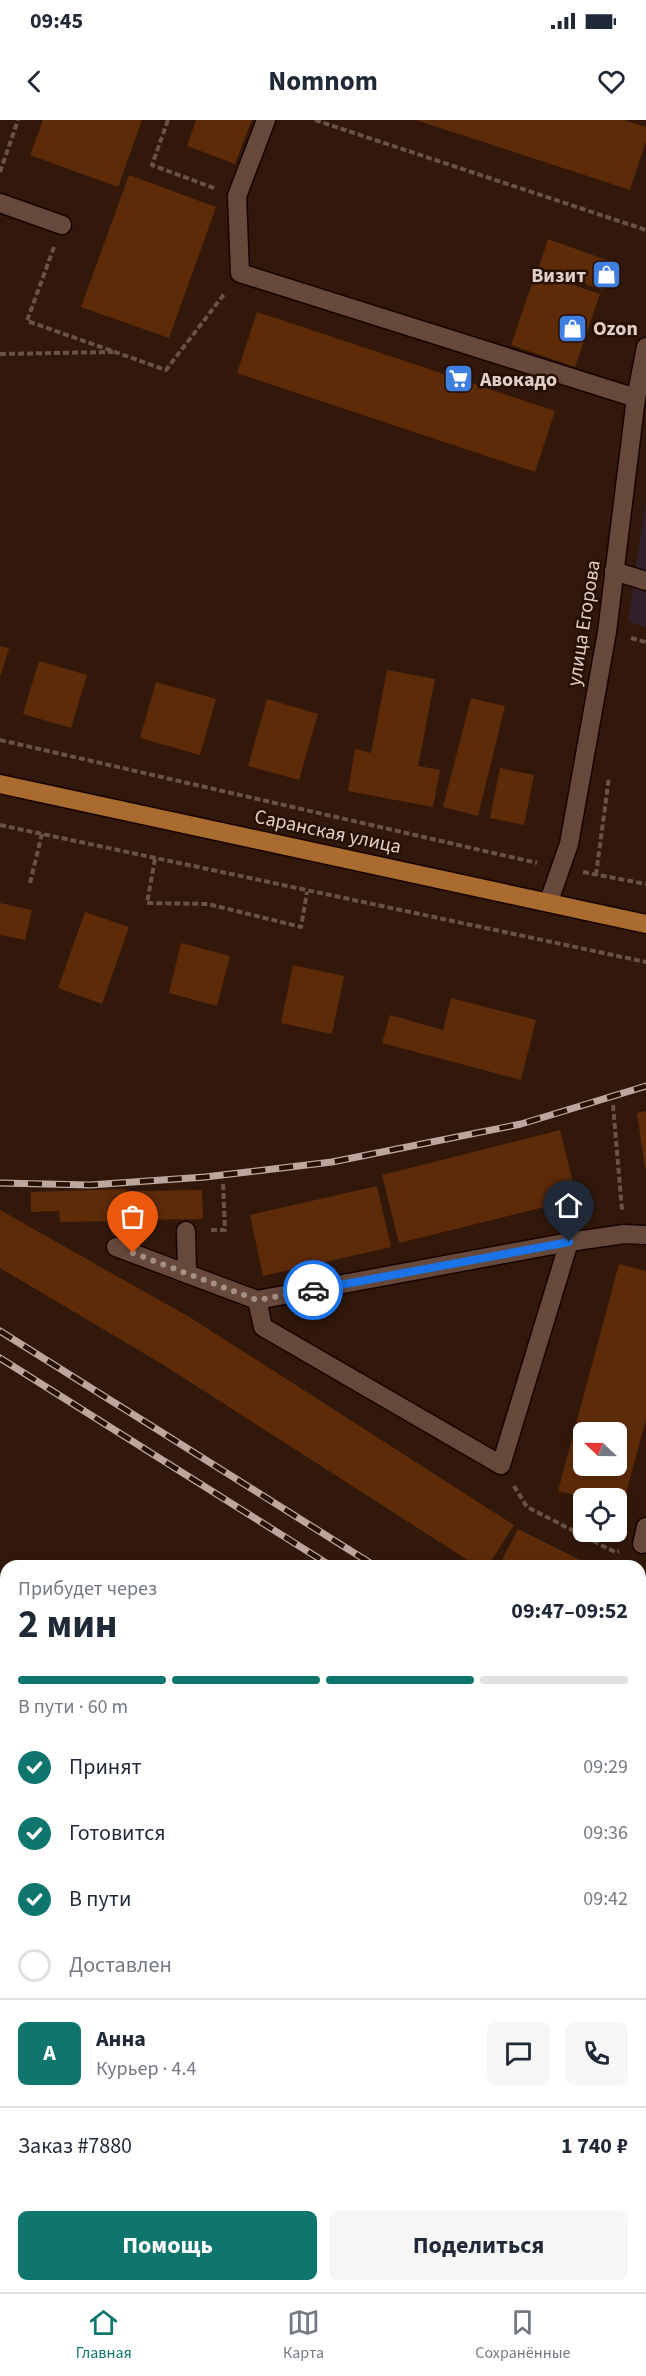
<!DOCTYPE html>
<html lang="ru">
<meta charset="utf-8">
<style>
:root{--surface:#fff;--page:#f6f6f7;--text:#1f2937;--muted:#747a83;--line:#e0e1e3;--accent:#0f766e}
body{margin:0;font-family:"Source Sans 3",sans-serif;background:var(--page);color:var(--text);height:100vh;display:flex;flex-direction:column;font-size:22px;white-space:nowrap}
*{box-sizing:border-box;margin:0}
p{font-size:20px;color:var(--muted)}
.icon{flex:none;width:33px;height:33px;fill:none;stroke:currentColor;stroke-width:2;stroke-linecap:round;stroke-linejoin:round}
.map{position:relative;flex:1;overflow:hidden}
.panel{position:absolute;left:0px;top:1440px;width:646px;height:732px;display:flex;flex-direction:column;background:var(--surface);border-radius:18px 18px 0 0;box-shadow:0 3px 9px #0003}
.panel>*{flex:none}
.needle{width:39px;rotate:292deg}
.tools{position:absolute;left:573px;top:1302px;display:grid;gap:12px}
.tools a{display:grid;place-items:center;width:54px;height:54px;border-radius:9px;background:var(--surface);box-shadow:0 3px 9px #0003;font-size:30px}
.pin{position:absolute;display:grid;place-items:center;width:51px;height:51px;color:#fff;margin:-62px -26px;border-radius:50% 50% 50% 0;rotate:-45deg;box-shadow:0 0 6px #0007}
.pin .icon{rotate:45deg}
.courier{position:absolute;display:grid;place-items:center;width:60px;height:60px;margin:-30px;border:4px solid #1a73e8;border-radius:50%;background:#fff;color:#222;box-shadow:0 2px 8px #0007}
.overview em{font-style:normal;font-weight:700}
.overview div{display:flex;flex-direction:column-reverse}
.overview{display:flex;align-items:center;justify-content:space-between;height:102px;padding:0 18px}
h1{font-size:39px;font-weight:700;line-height:45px}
.bar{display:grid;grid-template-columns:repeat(4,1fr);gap:9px 6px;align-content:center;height:72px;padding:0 18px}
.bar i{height:8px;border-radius:4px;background:var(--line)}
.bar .current{background:var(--accent)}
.bar p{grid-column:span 4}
.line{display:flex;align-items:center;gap:15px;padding:0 18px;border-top:2px solid var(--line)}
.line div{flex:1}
.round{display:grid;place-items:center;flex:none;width:63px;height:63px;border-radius:9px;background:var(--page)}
ol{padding:0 18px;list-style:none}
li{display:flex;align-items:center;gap:18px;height:66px}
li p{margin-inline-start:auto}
li .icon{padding:6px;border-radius:50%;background:var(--accent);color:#fff;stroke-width:4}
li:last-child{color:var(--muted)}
li i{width:33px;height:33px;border:3px solid var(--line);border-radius:50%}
.button{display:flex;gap:12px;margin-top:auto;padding:12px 18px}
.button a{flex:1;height:69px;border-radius:9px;background:var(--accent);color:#fff;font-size:24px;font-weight:700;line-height:69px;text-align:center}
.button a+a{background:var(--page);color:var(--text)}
.status{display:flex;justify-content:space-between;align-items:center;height:42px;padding:0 30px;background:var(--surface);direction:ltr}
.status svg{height:16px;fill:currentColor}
header{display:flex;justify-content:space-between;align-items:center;height:78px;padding:0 18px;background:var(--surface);font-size:27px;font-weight:700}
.tab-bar{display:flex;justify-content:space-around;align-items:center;height:84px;border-top:2px solid var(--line);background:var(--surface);font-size:16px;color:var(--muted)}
.tab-bar a{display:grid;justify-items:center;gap:3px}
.tab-bar .current{color:var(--accent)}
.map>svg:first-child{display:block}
</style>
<div class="status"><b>09:45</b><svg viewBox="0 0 49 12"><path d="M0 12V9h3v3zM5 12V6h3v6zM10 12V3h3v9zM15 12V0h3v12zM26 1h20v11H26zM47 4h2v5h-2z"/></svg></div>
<header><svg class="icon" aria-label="back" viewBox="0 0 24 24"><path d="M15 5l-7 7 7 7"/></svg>Nomnom<svg class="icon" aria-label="heart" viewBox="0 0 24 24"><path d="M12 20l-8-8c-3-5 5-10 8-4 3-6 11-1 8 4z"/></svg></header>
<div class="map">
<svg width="646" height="2172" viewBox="0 0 646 2172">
<rect width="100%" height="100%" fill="#31180a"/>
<!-- industrial -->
<g fill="#30212d">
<polygon points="646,379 646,507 628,501"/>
<polygon points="0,1473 6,1477 6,1604 0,1602"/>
</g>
<!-- building -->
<g fill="#5e2b09" fill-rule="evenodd">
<polygon points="43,0 142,0 118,67 30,35"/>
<polygon points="196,0 252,0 235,44 187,26"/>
<polygon points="416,0 624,0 646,7 646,21 630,70"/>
<polygon points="129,55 216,87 169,218 81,187"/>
<polygon points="548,119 612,142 602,170 539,147"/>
<polygon points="536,152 600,174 575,247 511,225"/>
<polygon points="257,192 555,291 535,352 237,253"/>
<polygon points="0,526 9,528 1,555 0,555"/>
<polygon points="39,541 87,555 71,608 23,594"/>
<polygon points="387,550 435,559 418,646 440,650 433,687 348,671 355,629 371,633"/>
<polygon points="156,562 216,579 200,635 140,618"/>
<polygon points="471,578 505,586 478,696 443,687"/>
<polygon points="267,579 318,594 299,660 248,646"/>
<polygon points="500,648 534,655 524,705 490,698"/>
<polygon points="0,783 32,790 25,820 0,815"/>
<polygon points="85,792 129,807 102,884 58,868"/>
<polygon points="181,823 230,836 217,886 169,873"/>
<polygon points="293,845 344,856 332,914 281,903"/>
<polygon points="451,878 536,900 521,960 382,923 390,895 443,910"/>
<polygon points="646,991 646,1048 645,1048 637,993"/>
<polygon points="560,1010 577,1079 399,1123 382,1055"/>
<polygon points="377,1066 391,1127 263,1156 250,1095"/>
<polygon points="126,1069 127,1101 60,1102 59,1091 31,1092 31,1072"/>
<polygon points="202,1070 203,1099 138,1100 138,1071"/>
<polygon points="0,1090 191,1198 514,1405 488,1446 477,1446 162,1244 0,1148"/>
<path d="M619,1144L646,1151V1299L622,1388L616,1386V1378H587L558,1371ZM584,1312H616V1346H584Z"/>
<polygon points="518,1409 592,1446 499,1446"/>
<polygon points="640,1470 646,1473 646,1515 640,1526"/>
<polygon points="0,1799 6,1801 6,1953 0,1951"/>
</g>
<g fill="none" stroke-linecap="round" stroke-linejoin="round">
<defs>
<g id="minor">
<polyline points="266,0 237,76 240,153 636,278"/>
<polyline points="0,83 62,105"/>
<polyline points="614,451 646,461"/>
<polyline points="549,781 569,724 607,512 636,278 646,227"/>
<polyline points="186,1111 187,1154"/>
<polyline points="116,1127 257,1180 569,1122"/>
<polyline points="257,1180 263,1207 501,1345 569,1122 624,1114 646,1115"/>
<polyline points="642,1424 646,1407"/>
<polyline points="0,2091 6,2092"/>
<polyline points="271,2166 290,2172"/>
</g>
<polyline id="major" points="0,664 646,804"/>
</defs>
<!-- minor casing -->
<use href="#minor" stroke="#170300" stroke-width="21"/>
<!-- major casing -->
<use href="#major" stroke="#170300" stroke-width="21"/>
<!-- path -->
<g stroke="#695346" stroke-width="4" stroke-dasharray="6 3" stroke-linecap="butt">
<polyline points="168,0 152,45 214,68"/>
<polyline points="315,0 646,110"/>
<polyline points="0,52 18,0"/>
<polyline points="54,127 27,201 166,250 225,173"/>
<polyline points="0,234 113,232"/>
<polyline points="631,518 646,522"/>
<polyline points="0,620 537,743"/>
<polyline points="0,705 646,842"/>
<polyline points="155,739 147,783 208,784 301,807 307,772"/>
<polyline points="583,752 646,764"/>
<polyline points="596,755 609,657"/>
<polyline points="30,763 42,714"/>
<polyline points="613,985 622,1090"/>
<polyline points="211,1110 225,1110 223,1062"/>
<polyline points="514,1366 527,1387 615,1432 619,1431"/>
</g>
<!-- minor -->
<use href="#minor" stroke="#66493b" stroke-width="18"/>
<!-- major -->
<use href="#major" stroke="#aa6b31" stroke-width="18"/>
<defs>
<g id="rail">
<polyline points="0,1063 90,1065 205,1057 332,1042 521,1004 646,966"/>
<polyline points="0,1211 375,1446"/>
<polyline points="0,1238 331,1446"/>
<polyline points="640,1612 646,1615"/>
<polyline points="640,1640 646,1644"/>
<polyline points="0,1699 6,1700"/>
<polyline points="640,1924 646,1928"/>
</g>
</defs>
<!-- rail casing -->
<use href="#rail" stroke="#bba79e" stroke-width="7"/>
<!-- rail -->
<use href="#rail" stroke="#260f03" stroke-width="4.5" stroke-dasharray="14" stroke-linecap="butt"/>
</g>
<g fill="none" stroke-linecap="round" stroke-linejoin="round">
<!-- done -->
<polyline stroke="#a38f85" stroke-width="6" stroke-dasharray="0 10.8" points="133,1133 257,1180 313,1170"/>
<!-- route -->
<polyline stroke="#1a73e8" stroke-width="8" points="313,1170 569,1122"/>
</g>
<!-- icons -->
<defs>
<symbol id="shop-square" viewBox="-11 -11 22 22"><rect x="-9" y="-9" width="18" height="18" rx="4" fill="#3f7fe0" stroke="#260f03"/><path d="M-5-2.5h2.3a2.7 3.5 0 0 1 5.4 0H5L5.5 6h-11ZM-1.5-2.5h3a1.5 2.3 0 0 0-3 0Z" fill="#fff"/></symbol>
<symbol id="supermarket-square" viewBox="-11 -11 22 22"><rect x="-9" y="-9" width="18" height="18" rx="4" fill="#3f7fe0" stroke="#260f03"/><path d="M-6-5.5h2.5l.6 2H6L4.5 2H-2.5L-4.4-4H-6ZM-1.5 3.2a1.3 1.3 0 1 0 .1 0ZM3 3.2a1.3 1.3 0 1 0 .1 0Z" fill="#fff"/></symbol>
</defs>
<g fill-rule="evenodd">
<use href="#shop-square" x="590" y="138" width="33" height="33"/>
<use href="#shop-square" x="556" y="192" width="33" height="33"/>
<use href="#supermarket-square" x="442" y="242" width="33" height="33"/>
</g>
<g text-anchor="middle" stroke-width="5" stroke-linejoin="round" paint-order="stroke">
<!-- poi labels -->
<g font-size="20" font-weight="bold" fill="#e1cfc7" stroke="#260f03" text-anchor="start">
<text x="586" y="162" text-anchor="end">Визит</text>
<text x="593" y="215">Ozon</text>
<text x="480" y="266">Авокадо</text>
</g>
<!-- street labels -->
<g font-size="20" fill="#e1cfc7" stroke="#260f03">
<text transform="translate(583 503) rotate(-81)" y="7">улица Егорова</text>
<text transform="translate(328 711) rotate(12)" y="7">Саранская улица</text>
</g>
</g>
</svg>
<div class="tools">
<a><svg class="needle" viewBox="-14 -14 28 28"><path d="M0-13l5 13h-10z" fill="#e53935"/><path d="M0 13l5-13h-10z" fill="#747a83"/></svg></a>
<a><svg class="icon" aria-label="locate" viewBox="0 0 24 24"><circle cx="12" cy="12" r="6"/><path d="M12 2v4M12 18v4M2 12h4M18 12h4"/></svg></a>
</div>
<div class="pin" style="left:133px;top:1133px;background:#ea580c"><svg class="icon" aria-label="bag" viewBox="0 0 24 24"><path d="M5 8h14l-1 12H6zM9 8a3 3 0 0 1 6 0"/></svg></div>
<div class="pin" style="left:569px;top:1122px;background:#1f2937"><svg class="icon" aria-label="home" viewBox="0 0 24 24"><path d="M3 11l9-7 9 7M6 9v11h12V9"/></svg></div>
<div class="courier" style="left:313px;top:1170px"><svg class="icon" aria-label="car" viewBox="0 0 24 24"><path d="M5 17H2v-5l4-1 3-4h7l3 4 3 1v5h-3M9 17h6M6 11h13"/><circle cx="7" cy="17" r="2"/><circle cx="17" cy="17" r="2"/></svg></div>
<section class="panel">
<div class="overview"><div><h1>2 мин</h1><p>Прибудет через</p></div><em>09:47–09:52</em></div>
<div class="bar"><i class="current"></i><i class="current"></i><i class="current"></i><i></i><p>В пути · 60 m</p></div>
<ol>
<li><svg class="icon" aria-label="check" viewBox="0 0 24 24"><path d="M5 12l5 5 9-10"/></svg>Принят<p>09:29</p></li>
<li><svg class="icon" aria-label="check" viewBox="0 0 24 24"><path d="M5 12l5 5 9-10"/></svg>Готовится<p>09:36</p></li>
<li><svg class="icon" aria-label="check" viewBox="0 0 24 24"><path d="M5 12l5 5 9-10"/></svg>В пути<p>09:42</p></li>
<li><i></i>Доставлен</li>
</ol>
<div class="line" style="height:108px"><b class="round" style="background:var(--accent);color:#fff">А</b><div><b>Анна</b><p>Курьер · 4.4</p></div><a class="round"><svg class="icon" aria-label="chat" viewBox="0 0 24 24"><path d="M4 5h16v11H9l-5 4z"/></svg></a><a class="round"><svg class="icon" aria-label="phone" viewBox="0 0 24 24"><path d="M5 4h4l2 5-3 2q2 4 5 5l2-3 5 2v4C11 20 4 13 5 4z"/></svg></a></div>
<div class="line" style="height:78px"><div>Заказ #7880</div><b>1 740 ₽</b></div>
<div class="button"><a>Помощь</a><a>Поделиться</a></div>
</section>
</div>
<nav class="tab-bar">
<a class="current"><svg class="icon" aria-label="home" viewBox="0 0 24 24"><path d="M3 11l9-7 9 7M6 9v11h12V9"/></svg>Главная</a>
<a><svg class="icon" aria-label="map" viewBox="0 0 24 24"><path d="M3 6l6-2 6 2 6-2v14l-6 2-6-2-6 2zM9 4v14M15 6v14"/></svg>Карта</a>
<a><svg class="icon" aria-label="saved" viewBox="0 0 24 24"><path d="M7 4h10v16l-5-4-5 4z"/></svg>Сохранённые</a>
</nav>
